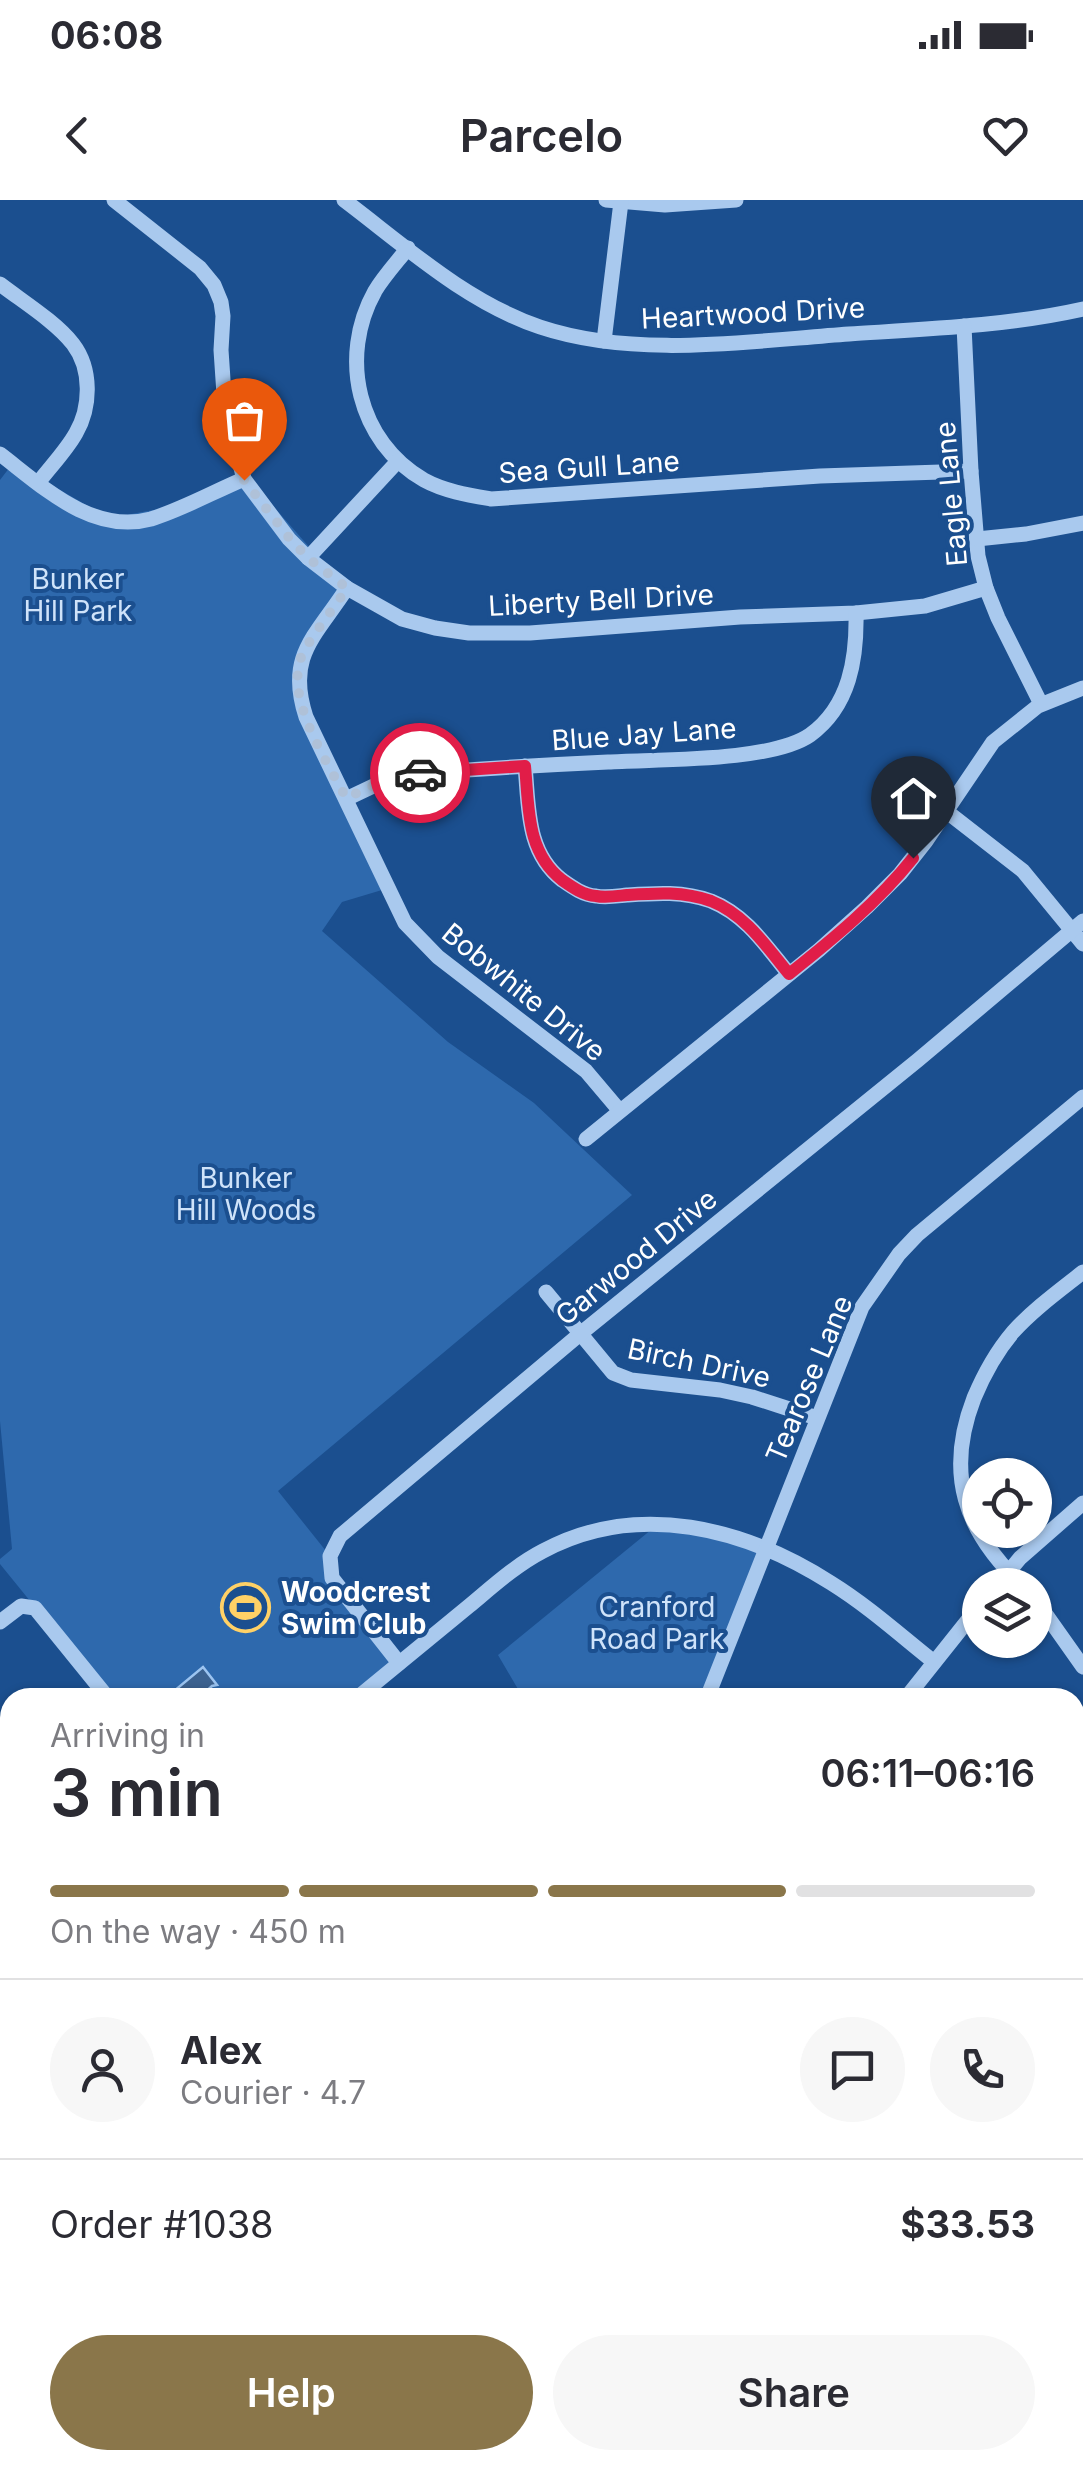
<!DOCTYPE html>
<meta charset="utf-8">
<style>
:root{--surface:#fff;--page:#f7f7f7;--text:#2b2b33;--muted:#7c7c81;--line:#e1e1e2;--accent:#8a764a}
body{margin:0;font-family:Inter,sans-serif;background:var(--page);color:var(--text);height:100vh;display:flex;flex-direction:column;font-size:38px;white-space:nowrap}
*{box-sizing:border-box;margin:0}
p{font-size:32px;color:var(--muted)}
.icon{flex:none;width:55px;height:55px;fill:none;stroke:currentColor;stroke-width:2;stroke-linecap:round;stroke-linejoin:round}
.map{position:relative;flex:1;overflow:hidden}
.drawer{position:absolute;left:0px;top:1488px;width:1085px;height:782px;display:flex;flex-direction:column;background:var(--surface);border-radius:30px 30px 0 0;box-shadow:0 2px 8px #0004}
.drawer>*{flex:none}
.buttons{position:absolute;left:962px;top:1258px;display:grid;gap:20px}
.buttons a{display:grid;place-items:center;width:90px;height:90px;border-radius:50%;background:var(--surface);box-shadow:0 2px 8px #0004;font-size:50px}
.pin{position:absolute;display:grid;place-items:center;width:85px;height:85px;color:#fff;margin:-102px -42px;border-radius:50% 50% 50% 0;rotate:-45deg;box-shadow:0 0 10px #0007}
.pin .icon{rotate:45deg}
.courier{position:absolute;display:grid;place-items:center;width:100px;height:100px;margin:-50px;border:8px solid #e11d48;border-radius:50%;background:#fff;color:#222;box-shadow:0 2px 12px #0007}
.overview em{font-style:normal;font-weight:600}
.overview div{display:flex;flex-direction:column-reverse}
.overview{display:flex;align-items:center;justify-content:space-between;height:170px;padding:0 50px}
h1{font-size:65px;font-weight:600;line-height:75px}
.bar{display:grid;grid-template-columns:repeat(4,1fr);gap:15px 10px;align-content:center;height:120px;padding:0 50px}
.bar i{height:12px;border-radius:8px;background:var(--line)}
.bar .active{background:var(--accent)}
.bar p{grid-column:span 4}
.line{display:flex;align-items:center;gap:25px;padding:0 50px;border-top:2px solid var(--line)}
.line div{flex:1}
.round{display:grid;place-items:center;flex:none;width:105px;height:105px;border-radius:52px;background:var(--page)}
.cta{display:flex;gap:20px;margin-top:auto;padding:20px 50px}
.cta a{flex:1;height:115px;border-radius:60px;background:var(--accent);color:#fff;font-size:40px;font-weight:600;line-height:115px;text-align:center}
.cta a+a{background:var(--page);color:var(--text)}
.status{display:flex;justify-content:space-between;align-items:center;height:70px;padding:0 50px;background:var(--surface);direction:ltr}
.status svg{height:28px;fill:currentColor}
header{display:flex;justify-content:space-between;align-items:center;height:130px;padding:0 50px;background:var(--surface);font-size:45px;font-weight:600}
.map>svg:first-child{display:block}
</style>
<div class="status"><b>06:08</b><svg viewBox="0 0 49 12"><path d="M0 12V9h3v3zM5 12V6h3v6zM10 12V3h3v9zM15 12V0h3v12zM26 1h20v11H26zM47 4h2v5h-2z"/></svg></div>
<header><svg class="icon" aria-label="back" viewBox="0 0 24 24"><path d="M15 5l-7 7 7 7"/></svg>Parcelo<svg class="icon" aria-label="heart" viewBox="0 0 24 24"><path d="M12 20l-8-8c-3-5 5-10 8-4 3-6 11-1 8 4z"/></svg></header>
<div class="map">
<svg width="1083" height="2268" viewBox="0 0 1083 2268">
<rect width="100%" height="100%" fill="#1b4f8f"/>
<!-- green -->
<g fill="#2e69ad">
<polygon points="13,263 109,318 204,301 244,273 348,391 306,457 300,501 392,687 342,702 322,731 448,842 534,903 632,995 278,1291 330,1356 329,1369 399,1463 357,1497 108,1497 0,1364 0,1359 12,1349 0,1221 0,280"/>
<polygon points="657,1325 767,1349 707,1497 520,1497 522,1496 498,1455"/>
</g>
<!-- water -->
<polygon fill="#3c6290" stroke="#9cc4f0" stroke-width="2.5" points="203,1467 217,1485 212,1486 200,1497 180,1497 174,1491"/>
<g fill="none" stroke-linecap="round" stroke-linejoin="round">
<!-- stream -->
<polyline stroke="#9cc4f0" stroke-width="2.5" points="468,2260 473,2268"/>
<!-- minor -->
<g stroke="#a9c9ee" stroke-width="15">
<polyline points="114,0 200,68 214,85 221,102 223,116 221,150 225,209 244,279 289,339 308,358 347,388 402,419 435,428 469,433 530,433 740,417 856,413 925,406 986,388"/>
<path d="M344,0C405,46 466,102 540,127C636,159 750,141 849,134C927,129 1007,126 1083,109"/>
<polyline points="606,0 665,5 736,0"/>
<path d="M408,48C397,62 384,76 375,91C338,157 358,242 424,280C444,291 468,295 491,299L820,276L971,271"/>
<path d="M0,84C22,101 56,122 73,144C92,169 91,207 76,233C66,251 50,267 38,283"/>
<polyline points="964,126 971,271 978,356 986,388 998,418 1041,504"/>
<polyline points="604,141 621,2"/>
<path d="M0,254C42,286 92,335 151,319C183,309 213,292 244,279"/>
<polyline points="977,339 1026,334 1083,323"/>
<polyline points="308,358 398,261"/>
<path d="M347,388C315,437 286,456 306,517L405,723L438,757L586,871L619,910"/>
<path d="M525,566C529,607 526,652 562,680C572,687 583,695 596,696C606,698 617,696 627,695C656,693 683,691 711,701C746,715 766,746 789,774"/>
<path d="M346,599L386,580L411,574C477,569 542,565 608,562C658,559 771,562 810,535C850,506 857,458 856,413"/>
<polyline points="946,611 1023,671 1083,744"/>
<polyline points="586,939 819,750 867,707 900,674 926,641 993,542 1038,506 1083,488"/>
<polyline points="546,1092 613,1173 631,1180 720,1190 752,1197 817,1218"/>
<polyline points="998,1385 1020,1358 1083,1303"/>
<path d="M1022,1385C964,1331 945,1273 974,1198C984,1174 996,1152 1013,1132C1034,1109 1059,1091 1083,1072"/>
<polyline points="1035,1399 1083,1467"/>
<polyline points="0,1422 21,1406 35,1408 108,1498"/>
<polyline points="399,1463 332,1378 330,1356 340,1336 580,1134 918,860 1083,721"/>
<path d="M357,1498C395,1467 432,1436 469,1406C493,1386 516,1365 543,1351C638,1300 745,1328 831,1383C868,1406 900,1435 934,1462"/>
<polyline points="707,1498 862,1107 899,1054 917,1035 1083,897"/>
<polyline points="906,1498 980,1405"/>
<polyline points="1075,1705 1083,1718"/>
<polyline points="0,1706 10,1712"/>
<polyline points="0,1841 10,1825"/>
<polyline points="1075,1976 1083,1990"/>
<polyline points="1075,2028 1083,2024"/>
<polyline points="1075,2101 1083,2121"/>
<polyline points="1075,2170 1080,2161 1083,2147"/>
<polyline points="89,2260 90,2268"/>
<polyline points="565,2260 566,2268"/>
<polyline points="226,2268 227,2260"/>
<polyline points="311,2268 324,2260"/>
</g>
</g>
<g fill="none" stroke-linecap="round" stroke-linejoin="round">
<!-- done -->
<path stroke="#afc1d8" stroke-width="10" stroke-dasharray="0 18" d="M244,280L290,339L308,358L347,388C333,410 315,431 303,453C282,495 327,561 346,598L386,580L420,573"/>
<!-- route -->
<path stroke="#e11d48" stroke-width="12" d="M420,573L525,566C529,607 526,652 562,680C572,687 583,695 596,696C606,698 617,696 627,695C656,693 683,691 711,701C746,715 766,746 789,774C833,739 878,702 913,658"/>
</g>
<!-- icons -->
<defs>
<symbol id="stadium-ring" viewBox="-11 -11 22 22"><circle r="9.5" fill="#1b4f8f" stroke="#ffd166" stroke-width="1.5"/><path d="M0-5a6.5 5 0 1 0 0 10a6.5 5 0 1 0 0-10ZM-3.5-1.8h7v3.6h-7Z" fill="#ffd166"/></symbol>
</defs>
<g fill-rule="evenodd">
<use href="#stadium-ring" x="218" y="1380" width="55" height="55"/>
</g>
<g text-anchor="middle" stroke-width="8" stroke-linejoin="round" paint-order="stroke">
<!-- street labels -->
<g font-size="28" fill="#fff" stroke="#1b4f8f">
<text transform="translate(753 113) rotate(-3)" y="10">Heartwood Drive</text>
<text transform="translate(589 267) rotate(-4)" y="10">Sea Gull Lane</text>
<text transform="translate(951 294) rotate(-95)" y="10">Eagle Lane</text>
<text transform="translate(601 400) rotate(-3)" y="10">Liberty Bell Drive</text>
<text transform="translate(644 534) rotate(-4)" y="10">Blue Jay Lane</text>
<text transform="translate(524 792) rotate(39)" y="10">Bobwhite Drive</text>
<text transform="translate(636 1057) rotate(-39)" y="10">Garwood Drive</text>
<text transform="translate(699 1163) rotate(12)" y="10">Birch Drive</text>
<text transform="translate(809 1179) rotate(-67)" y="10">Tearose Lane</text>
</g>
<!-- park labels -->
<g font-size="28" fill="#cfe3fa" stroke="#1b4f8f">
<text x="78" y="389">Bunker<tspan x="78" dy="32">Hill Park</tspan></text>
<text x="246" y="988">Bunker<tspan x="246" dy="32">Hill Woods</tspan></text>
<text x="657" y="1417">Cranford<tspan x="657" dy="32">Road Park</tspan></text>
</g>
<!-- poi labels -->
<g font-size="28" font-weight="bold" fill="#fff" stroke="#1b4f8f" text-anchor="start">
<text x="281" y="1402">Woodcrest<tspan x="281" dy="32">Swim Club</tspan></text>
</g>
</g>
</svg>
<div class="buttons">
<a><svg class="icon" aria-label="locate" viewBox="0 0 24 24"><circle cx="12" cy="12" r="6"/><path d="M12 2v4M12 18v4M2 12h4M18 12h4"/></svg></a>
<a><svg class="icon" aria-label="layers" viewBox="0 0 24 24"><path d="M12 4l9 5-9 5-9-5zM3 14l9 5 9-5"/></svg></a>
</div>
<div class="pin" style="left:244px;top:280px;background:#ea580c"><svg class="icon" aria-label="bag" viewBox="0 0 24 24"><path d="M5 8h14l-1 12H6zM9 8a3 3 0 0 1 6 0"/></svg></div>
<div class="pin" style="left:913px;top:658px;background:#1f2937"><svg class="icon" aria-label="home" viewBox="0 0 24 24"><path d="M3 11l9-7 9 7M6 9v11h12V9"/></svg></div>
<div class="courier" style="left:420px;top:573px"><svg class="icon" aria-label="car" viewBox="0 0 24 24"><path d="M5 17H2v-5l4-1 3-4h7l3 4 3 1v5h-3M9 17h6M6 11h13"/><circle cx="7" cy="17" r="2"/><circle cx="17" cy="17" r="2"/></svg></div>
<section class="drawer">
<div class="overview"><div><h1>3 min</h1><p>Arriving in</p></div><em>06:11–06:16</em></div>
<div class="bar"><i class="active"></i><i class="active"></i><i class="active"></i><i></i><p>On the way · 450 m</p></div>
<div class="line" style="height:180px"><a class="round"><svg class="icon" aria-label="person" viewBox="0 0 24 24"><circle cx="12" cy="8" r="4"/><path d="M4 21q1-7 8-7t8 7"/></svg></a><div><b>Alex</b><p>Courier · 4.7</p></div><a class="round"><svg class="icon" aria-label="chat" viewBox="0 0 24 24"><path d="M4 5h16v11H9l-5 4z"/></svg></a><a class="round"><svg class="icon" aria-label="phone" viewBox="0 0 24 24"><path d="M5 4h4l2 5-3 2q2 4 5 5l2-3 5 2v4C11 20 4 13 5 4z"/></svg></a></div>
<div class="line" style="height:130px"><div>Order #1038</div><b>$33.53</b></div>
<div class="cta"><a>Help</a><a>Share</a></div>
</section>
</div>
